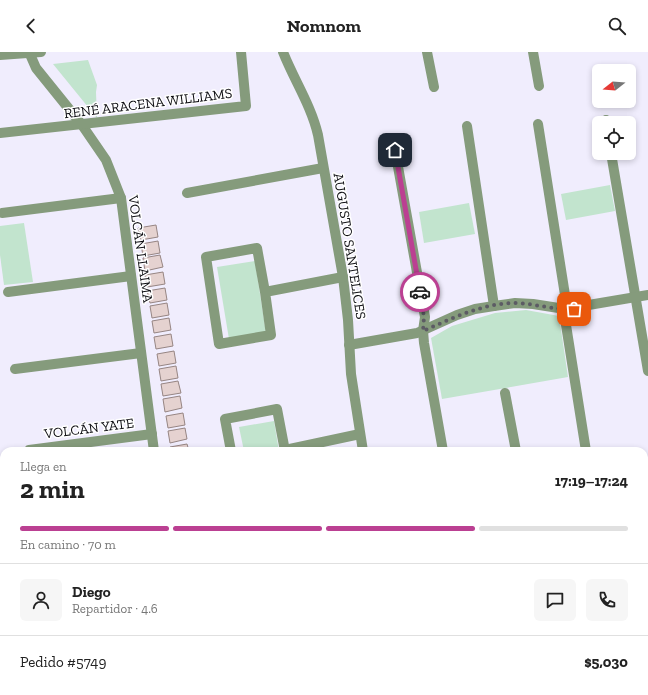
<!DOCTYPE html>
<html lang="es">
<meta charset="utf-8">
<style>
:root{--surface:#fff;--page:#f6f6f6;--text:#222;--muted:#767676;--line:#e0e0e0;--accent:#bb4092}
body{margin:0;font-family:"Zilla Slab",serif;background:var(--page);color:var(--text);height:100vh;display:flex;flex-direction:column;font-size:15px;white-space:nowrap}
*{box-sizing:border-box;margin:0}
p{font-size:13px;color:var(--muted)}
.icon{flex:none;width:22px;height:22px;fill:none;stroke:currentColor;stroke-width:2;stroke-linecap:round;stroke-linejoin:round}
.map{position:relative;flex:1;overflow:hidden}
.sheet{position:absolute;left:0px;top:395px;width:648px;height:248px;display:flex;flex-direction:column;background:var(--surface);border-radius:12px 12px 0 0;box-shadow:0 2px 6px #0003}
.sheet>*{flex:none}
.needle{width:26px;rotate:253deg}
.controls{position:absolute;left:592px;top:12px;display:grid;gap:8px}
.controls a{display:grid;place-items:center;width:44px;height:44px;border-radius:6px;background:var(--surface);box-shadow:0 2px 6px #0003;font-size:20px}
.pin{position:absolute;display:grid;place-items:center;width:34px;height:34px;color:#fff;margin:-17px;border-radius:8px;box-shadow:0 2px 6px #0006}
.courier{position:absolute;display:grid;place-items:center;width:40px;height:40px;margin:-20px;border:3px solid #bb4092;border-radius:50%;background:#fff;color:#222;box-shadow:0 1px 5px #0007}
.overview em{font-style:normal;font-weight:700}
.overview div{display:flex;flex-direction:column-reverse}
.overview{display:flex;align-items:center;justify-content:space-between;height:68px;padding:0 20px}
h1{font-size:26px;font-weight:700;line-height:30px}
.bar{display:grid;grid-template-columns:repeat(4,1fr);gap:6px 4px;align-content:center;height:48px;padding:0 20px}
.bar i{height:5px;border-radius:3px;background:var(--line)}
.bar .active{background:var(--accent)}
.bar p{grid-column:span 4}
.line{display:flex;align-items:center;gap:10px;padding:0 20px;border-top:1px solid var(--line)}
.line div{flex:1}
.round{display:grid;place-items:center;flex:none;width:42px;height:42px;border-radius:6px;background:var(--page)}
header{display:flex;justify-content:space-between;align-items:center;height:52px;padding:0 20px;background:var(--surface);font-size:18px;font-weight:700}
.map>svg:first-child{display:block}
</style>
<header><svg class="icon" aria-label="back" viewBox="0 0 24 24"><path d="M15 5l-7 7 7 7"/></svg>Nomnom<svg class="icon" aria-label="search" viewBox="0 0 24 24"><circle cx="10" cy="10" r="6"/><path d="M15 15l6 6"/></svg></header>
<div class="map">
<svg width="648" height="643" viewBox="0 0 648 643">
<rect width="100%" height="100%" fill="#f0edfd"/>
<!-- green -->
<g fill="#c2e4ce">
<polygon points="88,8 97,33 96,40 97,66 53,12"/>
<polygon points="610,133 615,159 566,168 561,142"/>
<polygon points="469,151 475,182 424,191 419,160"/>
<polygon points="24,171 33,230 4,233 0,203 0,174"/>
<polygon points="255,209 266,281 229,287 217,215"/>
<polygon points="526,258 559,264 568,325 442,347 431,286 452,274 495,261"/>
<polygon points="274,369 279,399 244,399 239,375"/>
</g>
<!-- building -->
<g fill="#e5d2d0" stroke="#968583">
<polygon points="156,173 158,185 141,188 138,176"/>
<polygon points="158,189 160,201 143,204 141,192"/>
<polygon points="160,203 163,215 145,219 143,206"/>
<polygon points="163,220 165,232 147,235 145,223"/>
<polygon points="165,236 167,248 150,251 147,239"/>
<polygon points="167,251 169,263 152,266 150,254"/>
<polygon points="169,266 171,278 154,281 152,269"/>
<polygon points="171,282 173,294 156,297 154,285"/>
<polygon points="174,299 176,311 159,314 157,302"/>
<polygon points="176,314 178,326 161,329 159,317"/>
<polygon points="178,329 181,341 163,344 161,332"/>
<polygon points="180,344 182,356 165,360 163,347"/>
<polygon points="183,361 185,373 168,376 166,364"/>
<polygon points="185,376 187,387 170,391 168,379"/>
<polygon points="187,392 189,399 171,399 170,395"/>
</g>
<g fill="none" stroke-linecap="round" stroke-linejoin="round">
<!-- minor -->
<g stroke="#859b7c" stroke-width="10">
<polyline points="29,0 36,16 82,73 106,108 121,146 154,399"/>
<path d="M283,0C294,28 311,53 318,83L343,225L348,268L351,322L363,399"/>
<polyline points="427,0 434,35"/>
<polyline points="533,0 539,34"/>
<polyline points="0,3 41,0"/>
<polyline points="606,68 606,71"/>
<polyline points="538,72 565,243 566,273 586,399"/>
<polyline points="467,74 494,254"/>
<polyline points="0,81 246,54 241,0"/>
<polyline points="395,98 425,265 423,279 424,291 443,399"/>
<polyline points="611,101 648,319"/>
<polyline points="187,141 323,116"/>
<polyline points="2,161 121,146"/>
<polyline points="8,240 131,224"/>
<polyline points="265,240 271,283 219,292 206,205 257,196 265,240 343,225"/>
<polyline points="349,293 417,281 457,263 475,257 494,254 515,251 533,252 565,257 648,243"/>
<polyline points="15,317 141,301"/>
<polyline points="505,341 516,399"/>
<polyline points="29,398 152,382"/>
<polyline points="285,398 360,382"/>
<polyline points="231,399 225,367 277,357 285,399"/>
<polyline points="644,472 648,471"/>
<polyline points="0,573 4,572"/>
<polyline points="186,639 187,643"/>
<polyline points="398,639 398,643"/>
<polyline points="495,639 495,643"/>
<polyline points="589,639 590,643"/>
</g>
</g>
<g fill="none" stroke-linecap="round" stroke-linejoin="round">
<!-- done -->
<path stroke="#5c5b64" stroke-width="4" stroke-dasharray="0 7.2" d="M420,240L424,265L423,279C453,266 483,251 516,251C536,252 555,258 574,257"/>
<!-- route -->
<polyline stroke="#bb4092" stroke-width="5" points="395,98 420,240"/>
</g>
<g text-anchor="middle" stroke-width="3" stroke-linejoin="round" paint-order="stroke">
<!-- street labels -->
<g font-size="14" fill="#0d0d12" stroke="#fff">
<text transform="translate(148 51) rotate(-7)" y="5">RENÉ ARACENA WILLIAMS</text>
<text transform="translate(350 194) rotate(81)" y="5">AUGUSTO SANTELICES</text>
<text transform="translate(141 197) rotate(82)" y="5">VOLCÁN LLAIMA</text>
<text transform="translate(89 376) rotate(-7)" y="5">VOLCÁN YATE</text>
</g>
</g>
</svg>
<div class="controls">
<a><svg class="needle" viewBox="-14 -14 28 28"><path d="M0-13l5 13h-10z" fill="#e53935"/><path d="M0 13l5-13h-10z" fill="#767676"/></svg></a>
<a><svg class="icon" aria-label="locate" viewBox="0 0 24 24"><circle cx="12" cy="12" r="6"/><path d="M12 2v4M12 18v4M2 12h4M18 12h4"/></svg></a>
</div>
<div class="pin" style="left:574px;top:257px;background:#ea580c"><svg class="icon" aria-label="bag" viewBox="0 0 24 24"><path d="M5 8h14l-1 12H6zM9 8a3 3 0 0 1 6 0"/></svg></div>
<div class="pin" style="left:395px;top:98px;background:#1f2937"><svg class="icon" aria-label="home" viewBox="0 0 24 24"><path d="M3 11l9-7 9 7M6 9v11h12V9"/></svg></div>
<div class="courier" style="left:420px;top:240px"><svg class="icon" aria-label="car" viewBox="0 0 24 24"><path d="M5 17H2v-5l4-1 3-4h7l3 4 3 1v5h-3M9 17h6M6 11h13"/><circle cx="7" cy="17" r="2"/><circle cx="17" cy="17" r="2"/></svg></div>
<section class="sheet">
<div class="overview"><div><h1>2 min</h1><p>Llega en</p></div><em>17:19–17:24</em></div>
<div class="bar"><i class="active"></i><i class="active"></i><i class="active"></i><i></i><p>En camino · 70 m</p></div>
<div class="line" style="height:72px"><a class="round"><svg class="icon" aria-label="person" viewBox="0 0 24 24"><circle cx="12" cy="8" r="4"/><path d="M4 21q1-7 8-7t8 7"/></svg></a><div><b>Diego</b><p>Repartidor · 4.6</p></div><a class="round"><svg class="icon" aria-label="chat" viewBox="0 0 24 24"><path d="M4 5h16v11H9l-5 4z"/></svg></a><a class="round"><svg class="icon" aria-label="phone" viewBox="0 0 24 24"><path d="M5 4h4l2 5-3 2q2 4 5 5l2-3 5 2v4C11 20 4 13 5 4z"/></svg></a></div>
<div class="line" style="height:52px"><div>Pedido #5749</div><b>$5,030</b></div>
</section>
</div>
